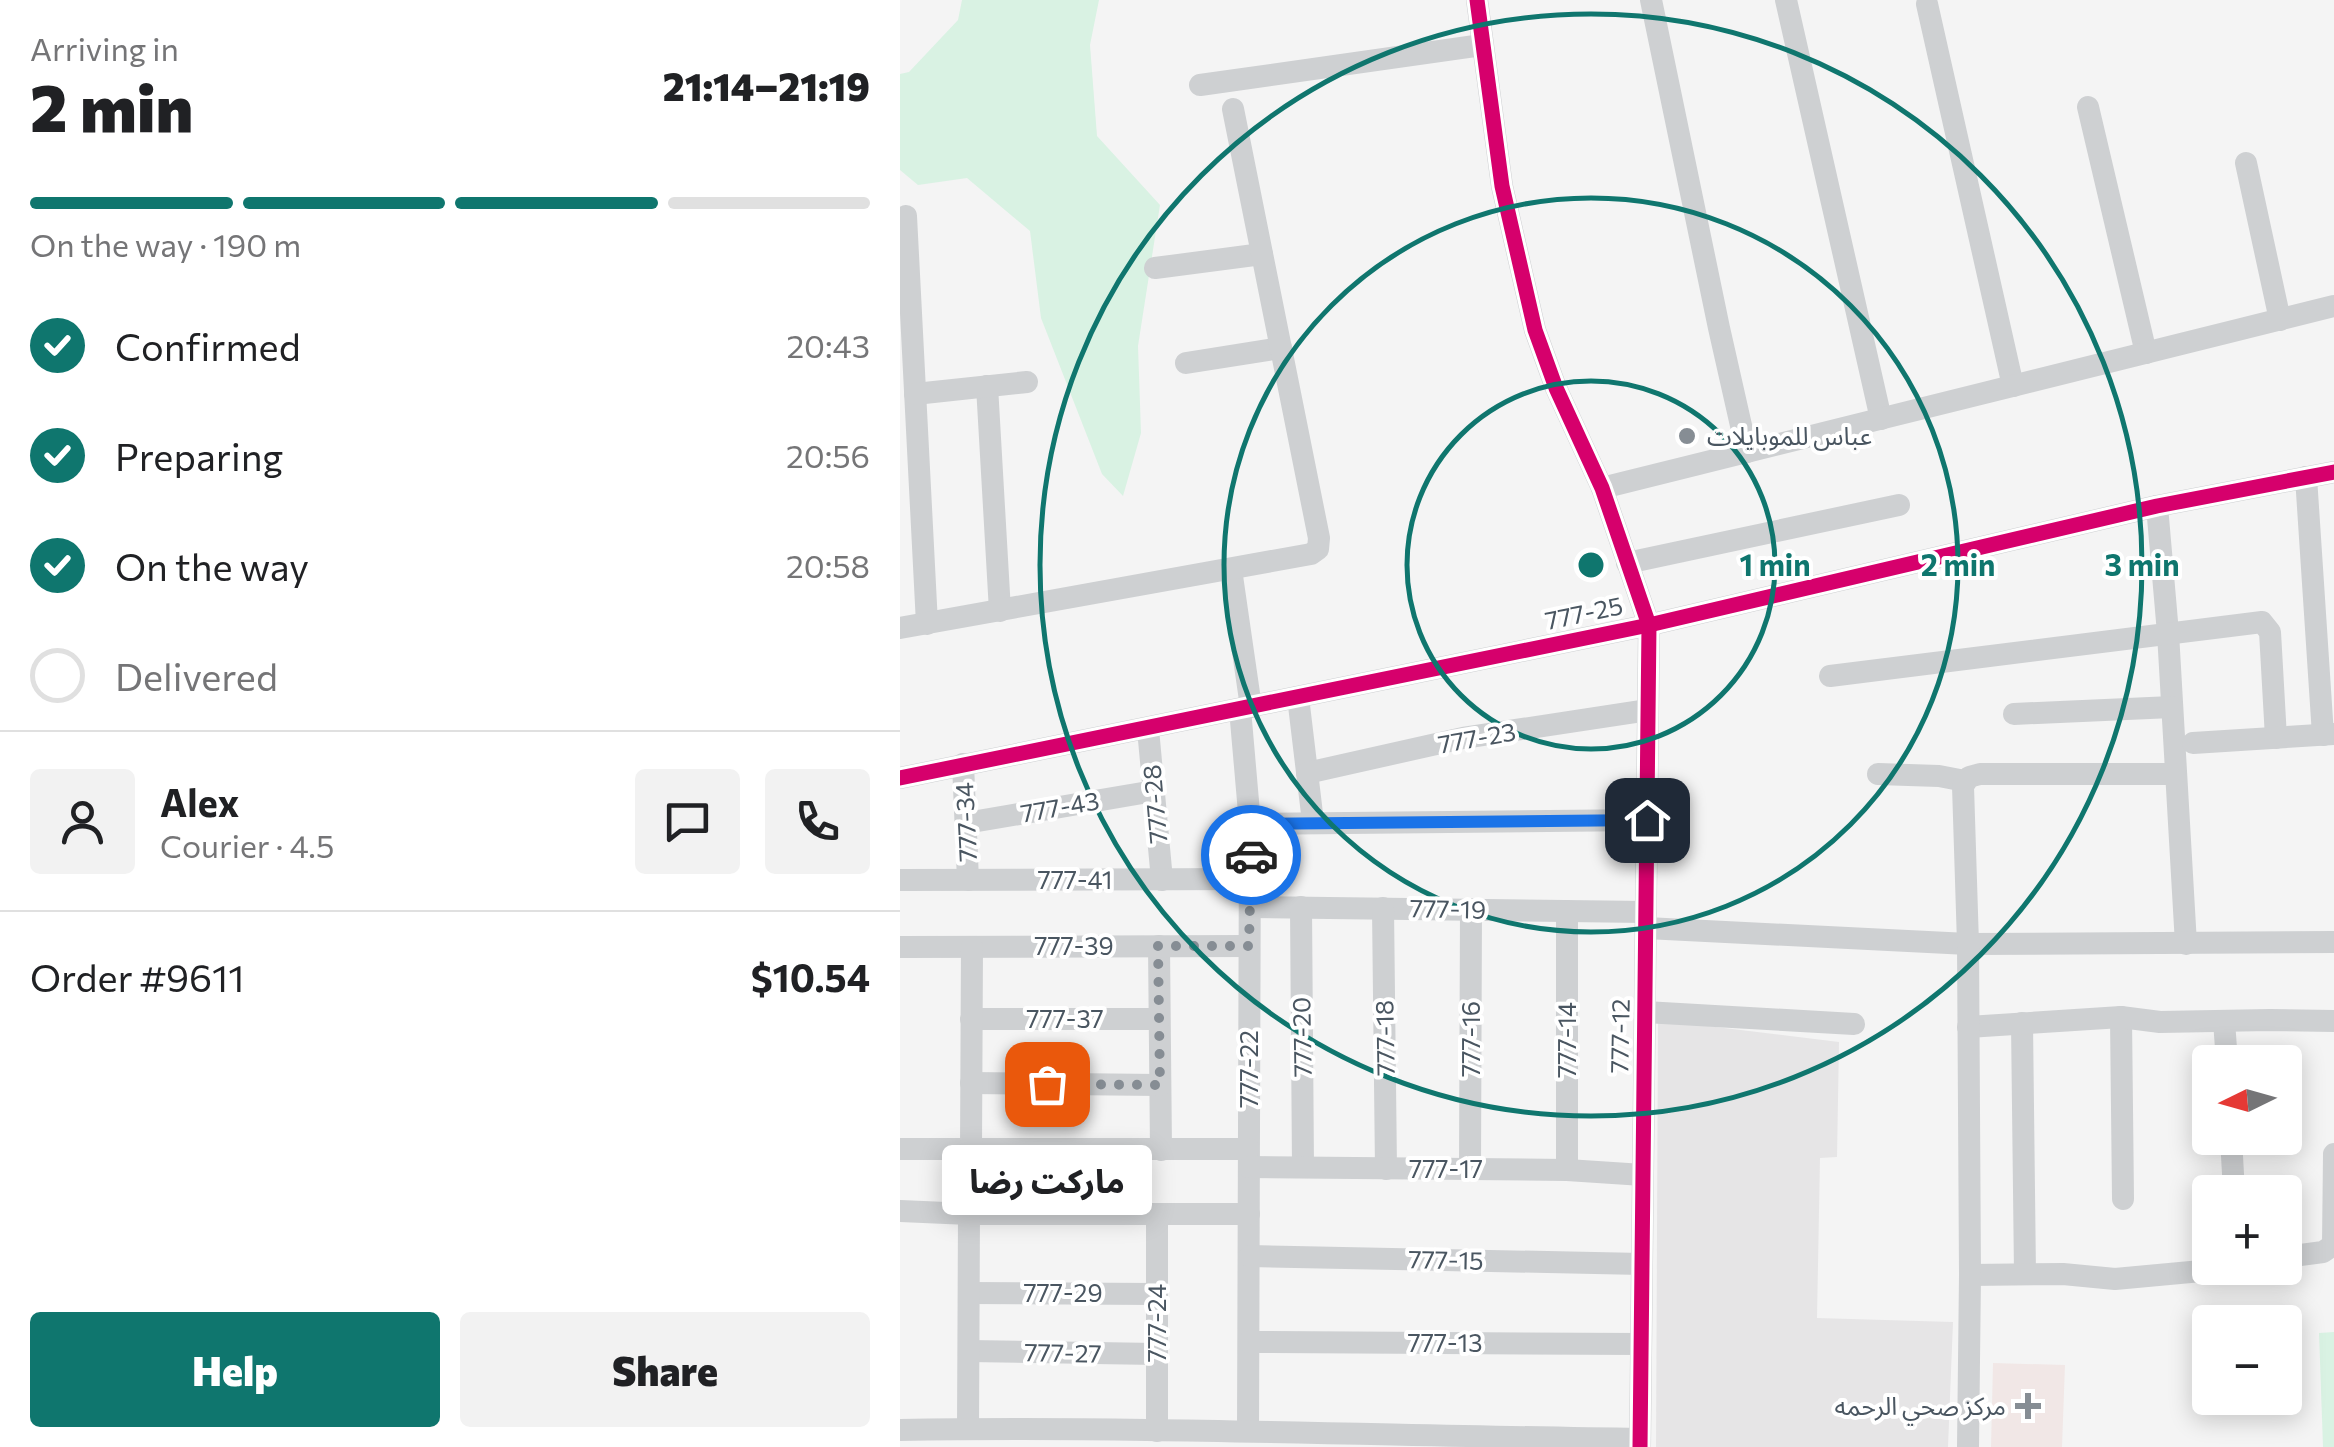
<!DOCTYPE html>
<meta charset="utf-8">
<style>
:root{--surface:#fff;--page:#f2f2f2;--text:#202124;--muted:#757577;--line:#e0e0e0;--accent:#0f766e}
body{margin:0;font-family:Commissioner,"Noto Sans Arabic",sans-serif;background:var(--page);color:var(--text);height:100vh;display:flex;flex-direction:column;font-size:38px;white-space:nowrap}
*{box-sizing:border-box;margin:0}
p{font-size:32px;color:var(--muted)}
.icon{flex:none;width:55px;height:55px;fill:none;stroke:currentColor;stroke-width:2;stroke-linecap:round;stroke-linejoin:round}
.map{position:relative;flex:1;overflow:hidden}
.drawer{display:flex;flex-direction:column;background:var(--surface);width:900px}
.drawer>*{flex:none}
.needle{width:65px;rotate:265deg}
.fabs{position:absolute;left:1292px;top:1045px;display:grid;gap:20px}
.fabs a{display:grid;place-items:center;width:110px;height:110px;border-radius:10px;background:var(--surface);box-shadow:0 5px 25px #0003;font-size:50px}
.pin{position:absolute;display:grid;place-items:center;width:85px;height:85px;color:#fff;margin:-42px;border-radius:20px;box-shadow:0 5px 15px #0006}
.courier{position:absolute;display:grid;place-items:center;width:100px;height:100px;margin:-50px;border:8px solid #1a73e8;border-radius:50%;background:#fff;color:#222;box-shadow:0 2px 12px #0007}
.bubble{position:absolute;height:70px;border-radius:10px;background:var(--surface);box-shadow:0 5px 25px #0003;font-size:32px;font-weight:800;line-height:70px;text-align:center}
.summary em{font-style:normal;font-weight:800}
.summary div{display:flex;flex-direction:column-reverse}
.summary{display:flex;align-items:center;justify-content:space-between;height:170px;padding:0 30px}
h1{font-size:65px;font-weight:800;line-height:75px}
.bar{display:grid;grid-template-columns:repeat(4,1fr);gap:15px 10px;align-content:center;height:120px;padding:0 30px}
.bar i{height:12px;border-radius:8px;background:var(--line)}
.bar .active{background:var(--accent)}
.bar p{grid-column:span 4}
.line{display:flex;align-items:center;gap:25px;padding:0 30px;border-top:2px solid var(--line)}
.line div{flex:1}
.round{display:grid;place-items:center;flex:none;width:105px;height:105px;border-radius:10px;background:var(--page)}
ol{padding:0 30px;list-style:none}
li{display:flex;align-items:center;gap:30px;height:110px}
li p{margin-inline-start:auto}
li .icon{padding:10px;border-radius:50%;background:var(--accent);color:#fff;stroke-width:4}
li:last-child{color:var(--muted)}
li i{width:55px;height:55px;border:5px solid var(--line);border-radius:50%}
.action{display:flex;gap:20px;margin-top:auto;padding:20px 30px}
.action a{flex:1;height:115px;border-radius:10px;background:var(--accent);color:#fff;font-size:40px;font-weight:800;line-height:115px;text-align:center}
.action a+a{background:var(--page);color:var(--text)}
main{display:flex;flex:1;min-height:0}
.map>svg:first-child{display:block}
</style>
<main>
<section class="drawer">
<div class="summary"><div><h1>2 min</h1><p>Arriving in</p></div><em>21:14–21:19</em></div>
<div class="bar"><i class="active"></i><i class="active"></i><i class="active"></i><i></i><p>On the way · 190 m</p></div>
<ol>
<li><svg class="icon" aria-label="check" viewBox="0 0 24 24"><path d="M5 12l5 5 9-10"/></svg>Confirmed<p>20:43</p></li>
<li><svg class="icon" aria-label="check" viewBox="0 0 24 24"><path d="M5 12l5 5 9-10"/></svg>Preparing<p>20:56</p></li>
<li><svg class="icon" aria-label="check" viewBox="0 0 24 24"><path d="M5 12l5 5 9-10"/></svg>On the way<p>20:58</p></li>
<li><i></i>Delivered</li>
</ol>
<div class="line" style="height:180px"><a class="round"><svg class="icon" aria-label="person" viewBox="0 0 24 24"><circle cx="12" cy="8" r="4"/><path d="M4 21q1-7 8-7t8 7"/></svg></a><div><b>Alex</b><p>Courier · 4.5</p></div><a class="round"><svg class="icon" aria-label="chat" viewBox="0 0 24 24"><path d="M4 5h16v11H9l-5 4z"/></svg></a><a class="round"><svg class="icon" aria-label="phone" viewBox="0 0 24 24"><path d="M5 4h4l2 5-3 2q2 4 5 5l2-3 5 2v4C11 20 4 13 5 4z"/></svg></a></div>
<div class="line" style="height:130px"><div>Order #9611</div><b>$10.54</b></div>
<div class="action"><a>Help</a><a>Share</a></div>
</section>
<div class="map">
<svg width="1434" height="1447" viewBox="0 0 1434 1447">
<rect width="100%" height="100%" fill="#f4f4f4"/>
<!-- education -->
<polygon fill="#e6e5e6" points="758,1020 939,1042 937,1157 920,1158 917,1318 1053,1322 1048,1447 756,1447"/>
<!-- medical -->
<polygon fill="#f1e7e6" points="1093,1363 1165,1365 1162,1447 1091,1447"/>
<!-- green -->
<g fill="#d9f2e3">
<polygon points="62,0 199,0 190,45 197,136 260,205 238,346 241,433 223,496 202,474 141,318 130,231 67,178 18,185 0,170 0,74 9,72 58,20"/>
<polygon points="1434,1332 1434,1447 1423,1447 1419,1333"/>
</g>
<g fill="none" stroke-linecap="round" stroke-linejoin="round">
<!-- minor -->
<g stroke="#ced0d2" stroke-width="22">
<polyline points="577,0 602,186 635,330 656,388 702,488 749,625 740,1447"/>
<polyline points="751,0 819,328 847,452"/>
<polyline points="886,0 981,419"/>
<polyline points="1027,4 1113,386"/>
<polyline points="300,85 582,45"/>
<polyline points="1188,107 1246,353"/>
<polyline points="1346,163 1380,320"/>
<polyline points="6,216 27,624"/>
<polyline points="255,268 362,254"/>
<polyline points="286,363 381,348"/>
<polyline points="87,386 100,611"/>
<polyline points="15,394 127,382"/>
<polyline points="1406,477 1423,735"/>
<polyline points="702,488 1434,306"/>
<polyline points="1257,506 1268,633 1286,944"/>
<polyline points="727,563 999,505"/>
<polyline points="331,569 351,707"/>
<polyline points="0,628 411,554 418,549 419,538 333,109"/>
<polyline points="930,676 1362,622 1370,632 1376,738"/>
<polyline points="398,697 413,822"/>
<polyline points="340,709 350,824 348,1430"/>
<polyline points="1114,714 1272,707"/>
<polyline points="248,729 262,880"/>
<polyline points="1293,743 1434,734"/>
<polyline points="63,764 68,880"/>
<polyline points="407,773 563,738 748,710"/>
<polyline points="978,774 1039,776 1065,781"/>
<polyline points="0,778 749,625 1257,506 1434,472"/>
<polyline points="66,823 254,791"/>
<polyline points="350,824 747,820"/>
<polyline points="0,880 351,879"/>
<polyline points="350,907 746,912"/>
<polyline points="401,907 403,1167"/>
<polyline points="483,908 486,1169"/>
<polyline points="746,928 1068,944 1434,942"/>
<polyline points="259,946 261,1150"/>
<polyline points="0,947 349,946"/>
<polyline points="745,1012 954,1024"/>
<polyline points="1221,1017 1223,1199"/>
<polyline points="71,1019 259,1019"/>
<polyline points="1324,1021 1327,1062"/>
<polyline points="1122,1023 1125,1274"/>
<polyline points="1068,1027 1221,1017 1260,1022 1370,1020 1434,1021"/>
<polyline points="71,1083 260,1085"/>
<polyline points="1331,1138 1334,1192"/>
<polyline points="0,1149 348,1149"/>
<polyline points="71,1149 72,947"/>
<polyline points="349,1167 667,1170 743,1175"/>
<polyline points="570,1169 571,909"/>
<polyline points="667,1170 667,911"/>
<polyline points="0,1211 69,1214 349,1214"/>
<polyline points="350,1256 742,1264"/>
<polyline points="1385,1257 1423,1252 1433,1245 1434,1154"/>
<polyline points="1070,1275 1163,1274 1215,1279 1334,1268"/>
<polyline points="69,1293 257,1294"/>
<polyline points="349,1342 741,1344"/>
<polyline points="69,1351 257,1354"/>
<polyline points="68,1429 69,1214"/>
<path d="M0,1430C247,1426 493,1436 740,1439"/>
<polyline points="257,1431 257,1215"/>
<polyline points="1068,1447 1070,1275 1068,944 1063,786 1069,777 1080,774 1275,774"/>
</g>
<defs>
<g id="cycleway">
<polyline points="577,0 602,186 635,330 656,388 702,488 749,625 740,1447"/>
<polyline points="0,778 749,625 1257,506 1434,472"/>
</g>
</defs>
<!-- cycleway casing -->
<use href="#cycleway" stroke="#fff" stroke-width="21"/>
<!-- cycleway -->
<use href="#cycleway" stroke="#d6006c" stroke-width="15"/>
</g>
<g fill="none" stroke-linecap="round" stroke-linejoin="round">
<!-- done -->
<polyline stroke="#868d94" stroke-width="10" stroke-dasharray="0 18" points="147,1084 260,1085 258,946 349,946 351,855"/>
<!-- route -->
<polyline stroke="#1a73e8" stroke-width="12" points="351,855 350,824 747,820"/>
</g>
<!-- distance rings -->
<g fill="none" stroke="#0f766e" stroke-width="5">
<circle cx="691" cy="565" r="184"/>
<circle cx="691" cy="565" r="367"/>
<circle cx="691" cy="565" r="551"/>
</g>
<!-- markers -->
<g fill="#868d94" stroke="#fff" stroke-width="4">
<circle cx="787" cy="436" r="10"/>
<path d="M1123 1391h10v10h10v10h-10v10h-10v-10h-10v-10h10z"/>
</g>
<g text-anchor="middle" stroke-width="8" stroke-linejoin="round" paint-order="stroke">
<!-- poi labels -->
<g font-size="25" fill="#4a5661" stroke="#fff" text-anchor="start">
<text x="807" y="445">عباس للموبايلات</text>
<text x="1106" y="1415" text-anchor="end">مركز صحي الرحمه</text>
</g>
<!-- street labels -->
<g font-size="25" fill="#4a5661" stroke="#fff">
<text transform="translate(684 613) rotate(-12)" y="9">777-25</text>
<text transform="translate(577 738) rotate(-10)" y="9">777-23</text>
<text transform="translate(255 804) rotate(-95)" y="9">777-28</text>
<text transform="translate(160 807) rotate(-10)" y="9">777-43</text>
<text transform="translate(66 822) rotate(-93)" y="9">777-34</text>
<text x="175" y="889">777-41</text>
<text transform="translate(548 909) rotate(1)" y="9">777-19</text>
<text x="174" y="955">777-39</text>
<text x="165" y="1028">777-37</text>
<text transform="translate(720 1036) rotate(-89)" y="9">777-12</text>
<text transform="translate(402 1037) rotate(-91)" y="9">777-20</text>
<text transform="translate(485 1038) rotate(-91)" y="9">777-18</text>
<text transform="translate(571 1039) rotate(-90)" y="9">777-16</text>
<text transform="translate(667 1040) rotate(-90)" y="9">777-14</text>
<text transform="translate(349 1069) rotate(-90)" y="9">777-22</text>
<text x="546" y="1178">777-17</text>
<text transform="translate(546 1260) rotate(1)" y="9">777-15</text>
<text x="163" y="1302">777-29</text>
<text transform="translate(257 1323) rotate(-90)" y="9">777-24</text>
<text x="545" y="1352">777-13</text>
<text transform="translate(163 1353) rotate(1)" y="9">777-27</text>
</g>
</g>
<circle cx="691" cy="565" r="15" fill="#0f766e" stroke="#fff" stroke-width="5"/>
<g font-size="30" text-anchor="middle" font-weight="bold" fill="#0f766e" stroke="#fff" stroke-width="8" stroke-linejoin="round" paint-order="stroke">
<text x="875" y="576">1 min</text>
<text x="1058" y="576">2 min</text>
<text x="1242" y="576">3 min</text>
</g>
</svg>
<div class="fabs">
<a><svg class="needle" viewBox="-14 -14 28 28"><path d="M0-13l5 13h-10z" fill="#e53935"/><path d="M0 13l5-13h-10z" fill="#757577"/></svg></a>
<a>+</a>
<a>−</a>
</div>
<div class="pin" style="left:147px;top:1084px;background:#ea580c"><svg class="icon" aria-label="bag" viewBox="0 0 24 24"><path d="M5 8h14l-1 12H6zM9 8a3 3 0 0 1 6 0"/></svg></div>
<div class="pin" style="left:747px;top:820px;background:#1f2937"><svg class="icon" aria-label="home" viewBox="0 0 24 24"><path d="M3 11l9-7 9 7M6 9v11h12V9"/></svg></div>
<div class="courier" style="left:351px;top:855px"><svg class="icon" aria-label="car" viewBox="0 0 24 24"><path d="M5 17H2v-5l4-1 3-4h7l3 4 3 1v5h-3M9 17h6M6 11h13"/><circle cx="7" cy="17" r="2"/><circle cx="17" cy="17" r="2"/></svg></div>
<div class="bubble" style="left:42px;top:1145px;width:210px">ماركت رضا</div>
</div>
</main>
